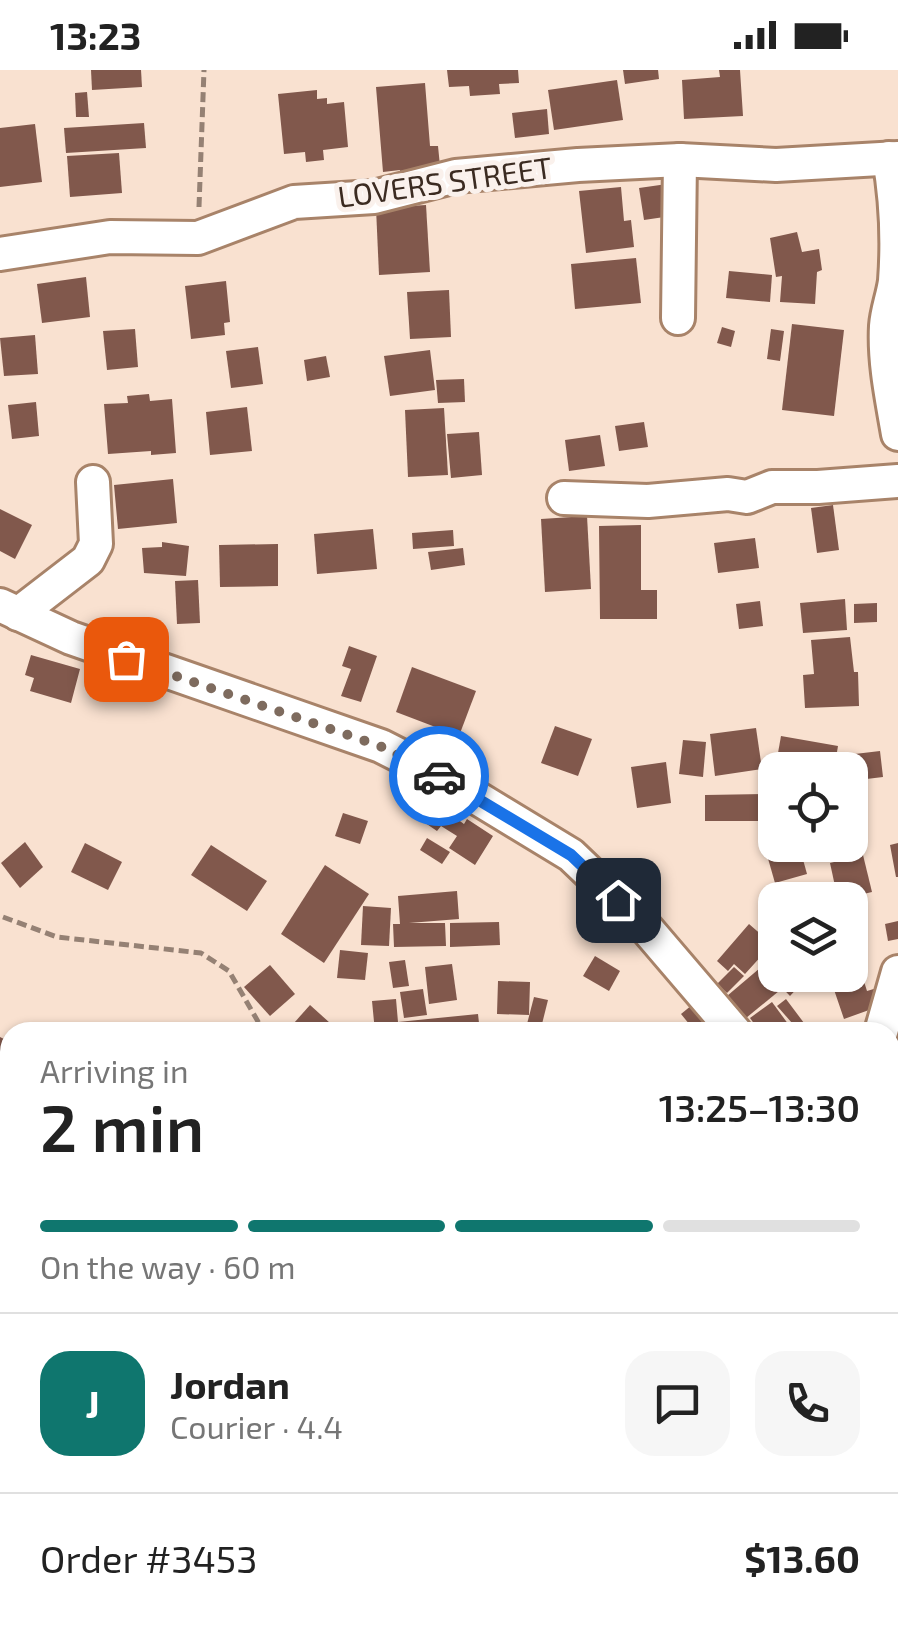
<!DOCTYPE html>
<meta charset="utf-8">
<style>
:root{--surface:#fff;--page:#f6f6f6;--text:#222;--muted:#767676;--line:#e0e0e0;--accent:#0f766e}
body{margin:0;font-family:"Exo 2",sans-serif;background:var(--page);color:var(--text);height:100vh;display:flex;flex-direction:column;font-size:38px;white-space:nowrap}
*{box-sizing:border-box;margin:0}
p{font-size:32px;color:var(--muted)}
.icon{flex:none;width:55px;height:55px;fill:none;stroke:currentColor;stroke-width:2;stroke-linecap:round;stroke-linejoin:round}
.map{position:relative;flex:1;overflow:hidden}
.panel{position:absolute;left:0px;top:952px;width:900px;height:622px;display:flex;flex-direction:column;background:var(--surface);border-radius:30px 30px 0 0;box-shadow:0 2px 8px #0004}
.panel>*{flex:none}
.tools{position:absolute;left:758px;top:682px;display:grid;gap:20px}
.tools a{display:grid;place-items:center;width:110px;height:110px;border-radius:20px;background:var(--surface);box-shadow:0 2px 8px #0004;font-size:50px}
.pin{position:absolute;display:grid;place-items:center;width:85px;height:85px;color:#fff;margin:-42px;border-radius:20px;box-shadow:0 5px 15px #0006}
.courier{position:absolute;display:grid;place-items:center;width:100px;height:100px;margin:-50px;border:8px solid #1a73e8;border-radius:50%;background:#fff;color:#222;box-shadow:0 2px 12px #0007}
.headline em{font-style:normal;font-weight:600}
.headline div{display:flex;flex-direction:column-reverse}
.headline{display:flex;align-items:center;justify-content:space-between;height:170px;padding:0 40px}
h1{font-size:65px;font-weight:600;line-height:75px}
.bar{display:grid;grid-template-columns:repeat(4,1fr);gap:15px 10px;align-content:center;height:120px;padding:0 40px}
.bar i{height:12px;border-radius:8px;background:var(--line)}
.bar .on{background:var(--accent)}
.bar p{grid-column:span 4}
.line{display:flex;align-items:center;gap:25px;padding:0 40px;border-top:2px solid var(--line)}
.line div{flex:1}
.round{display:grid;place-items:center;flex:none;width:105px;height:105px;border-radius:30px;background:var(--page)}
.status{display:flex;justify-content:space-between;align-items:center;height:70px;padding:0 50px;background:var(--surface);direction:ltr}
.status svg{height:28px;fill:currentColor}
.map>svg:first-child{display:block}
</style>
<div class="status"><b>13:23</b><svg viewBox="0 0 49 12"><path d="M0 12V9h3v3zM5 12V6h3v6zM10 12V3h3v9zM15 12V0h3v12zM26 1h20v11H26zM47 4h2v5h-2z"/></svg></div>
<div class="map">
<svg width="898" height="1573" viewBox="0 0 898 1573">
<rect width="100%" height="100%" fill="#f9e1d0"/>
<!-- building -->
<g fill="#81584c">
<polygon points="91,0 141,0 142,17 92,20"/>
<polygon points="447,0 518,0 519,13 499,14 500,24 470,26 469,16 449,17"/>
<polygon points="623,0 658,0 659,9 625,14"/>
<polygon points="719,0 740,0 743,46 684,49 682,10 720,7"/>
<polygon points="617,10 623,50 554,60 548,20"/>
<polygon points="425,13 430,76 438,76 441,106 401,109 400,100 383,102 376,17"/>
<polygon points="317,20 317,29 327,28 327,34 344,32 348,77 323,80 324,90 306,92 305,82 284,84 278,24"/>
<polygon points="87,22 89,47 76,47 75,23"/>
<polygon points="547,39 549,64 515,68 512,43"/>
<polygon points="144,53 146,78 66,83 64,58"/>
<polygon points="35,54 42,112 0,117 0,58"/>
<polygon points="119,83 122,123 70,127 67,86"/>
<polygon points="667,114 671,146 644,150 639,118"/>
<polygon points="621,117 624,151 631,150 634,177 586,183 579,121"/>
<polygon points="426,135 430,202 379,205 376,138"/>
<polygon points="797,162 802,182 819,179 822,200 817,202 815,234 780,232 782,206 776,207 770,168"/>
<polygon points="636,188 641,233 575,239 571,194"/>
<polygon points="729,201 772,205 770,232 726,228"/>
<polygon points="86,207 90,247 42,253 37,214"/>
<polygon points="226,211 230,252 224,253 225,265 191,269 185,216"/>
<polygon points="449,220 451,267 410,269 407,222"/>
<polygon points="792,254 844,260 834,346 782,340"/>
<polygon points="722,257 735,261 731,277 717,273"/>
<polygon points="135,259 138,297 107,300 103,261"/>
<polygon points="771,259 784,261 780,291 767,289"/>
<polygon points="35,265 38,304 4,306 0,268"/>
<polygon points="258,277 263,314 231,318 226,281"/>
<polygon points="430,280 435,320 390,326 384,286"/>
<polygon points="326,286 330,307 307,311 304,290"/>
<polygon points="464,309 465,332 438,333 436,310"/>
<polygon points="149,324 150,331 172,329 176,383 151,385 151,381 108,384 104,334 128,333 127,326"/>
<polygon points="36,332 39,366 12,369 8,335"/>
<polygon points="247,337 252,381 210,385 206,342"/>
<polygon points="444,338 448,405 408,407 405,340"/>
<polygon points="644,352 648,377 619,381 615,356"/>
<polygon points="479,362 482,405 451,408 447,364"/>
<polygon points="600,365 605,396 569,401 565,370"/>
<polygon points="173,409 177,453 118,459 114,415"/>
<polygon points="833,435 839,480 817,483 811,438"/>
<polygon points="0,439 32,455 15,489 0,481"/>
<polygon points="587,446 591,519 545,522 541,449"/>
<polygon points="641,455 641,520 657,520 657,549 600,549 599,456"/>
<polygon points="373,459 377,499 317,504 314,464"/>
<polygon points="453,460 454,476 413,479 412,463"/>
<polygon points="755,468 759,498 718,503 714,473"/>
<polygon points="162,472 189,476 186,506 144,503 142,478 162,477"/>
<polygon points="278,474 278,516 220,517 219,475"/>
<polygon points="463,478 465,495 431,500 428,482"/>
<polygon points="198,510 200,553 177,554 175,511"/>
<polygon points="845,529 847,560 803,563 800,533"/>
<polygon points="760,531 763,556 739,559 736,534"/>
<polygon points="877,533 877,552 854,553 854,534"/>
<polygon points="850,567 854,602 858,602 859,636 805,638 803,605 814,604 811,570"/>
<polygon points="349,576 377,586 361,632 341,626 351,599 342,596"/>
<polygon points="31,585 80,599 71,633 30,621 34,608 25,605"/>
<polygon points="412,597 476,621 459,666 396,642"/>
<polygon points="555,656 592,669 578,706 541,693"/>
<polygon points="756,658 762,699 715,706 710,664"/>
<polygon points="781,666 838,676 834,700 775,700"/>
<polygon points="683,670 706,672 703,707 679,704"/>
<polygon points="880,681 883,707 850,711 850,700 840,700 838,686"/>
<polygon points="666,692 671,733 637,738 631,697"/>
<polygon points="425,719 453,739 450,744 464,754 467,749 493,766 475,795 449,778 457,766 441,756 437,761 409,742"/>
<polygon points="772,724 772,751 705,751 705,725"/>
<polygon points="343,743 368,751 360,774 335,766"/>
<polygon points="427,768 450,782 442,794 420,780"/>
<polygon points="25,772 43,797 20,818 1,793"/>
<polygon points="85,773 122,792 108,820 71,802"/>
<polygon points="898,773 898,807 896,807 890,775"/>
<polygon points="211,775 267,811 247,841 191,805"/>
<polygon points="775,775 799,775 807,804 775,813 765,778"/>
<polygon points="863,785 872,822 838,830 830,793"/>
<polygon points="325,795 369,824 324,893 281,864"/>
<polygon points="457,821 459,849 409,853 445,853 446,876 394,877 393,854 400,854 398,826"/>
<polygon points="363,836 391,838 389,876 361,875"/>
<polygon points="898,851 898,869 888,871 885,854"/>
<polygon points="499,852 500,875 450,877 450,853"/>
<polygon points="749,854 772,874 745,904 734,894 728,901 717,891"/>
<polygon points="340,880 368,883 365,910 337,908"/>
<polygon points="595,886 620,901 609,921 583,906"/>
<polygon points="773,887 775,905 796,905 803,912 790,926 762,897"/>
<polygon points="405,890 409,916 393,918 389,892"/>
<polygon points="452,894 457,930 429,934 425,897"/>
<polygon points="270,895 295,924 270,946 244,917"/>
<polygon points="734,897 744,906 727,923 717,914"/>
<polygon points="760,898 779,921 746,948 727,926"/>
<polygon points="860,899 867,921 877,918 883,935 844,949 829,905 850,905"/>
<polygon points="498,911 530,912 529,945 497,944"/>
<polygon points="423,919 427,945 404,948 400,922"/>
<polygon points="534,927 548,930 541,958 527,954"/>
<polygon points="396,929 398,952 478,944 480,962 375,962 372,931"/>
<polygon points="786,929 807,957 800,962 777,936"/>
<polygon points="772,932 794,962 760,962 750,948"/>
<polygon points="310,935 340,962 286,962"/>
<polygon points="692,935 706,950 694,960 681,944"/>
<polygon points="0,967 10,972 10,1035 0,1030"/>
<polygon points="890,1048 898,1059 898,1078 890,1084"/>
<polygon points="10,1222 10,1300 0,1291 0,1233"/>
<polygon points="7,1389 10,1392 10,1440 0,1451 0,1396"/>
<polygon points="10,1458 10,1511 0,1501 0,1468"/>
<polygon points="882,1565 890,1565 898,1573 877,1573"/>
</g>
<g fill="none" stroke-linecap="round" stroke-linejoin="round">
<defs>
<g id="minor">
<path d="M889,88C896,128 898,170 895,211C893,226 887,241 886,256C884,292 892,329 898,364"/>
<polyline points="0,184 110,167 198,168 294,132 374,127 456,106 578,95 680,90 776,95 898,88"/>
<polyline points="678,248 680,90"/>
<polyline points="564,428 648,431 728,424 747,427 772,417 818,417 898,411"/>
<polyline points="0,535 71,568 381,676 446,709 571,785 641,852 735,962"/>
<polyline points="18,544 88,490 96,474 93,412"/>
<polyline points="881,962 898,902"/>
<polyline points="0,1109 10,1109"/>
<polyline points="890,1135 898,1140"/>
<polyline points="528,1565 537,1573"/>
<polyline points="637,1565 637,1573"/>
</g>
</defs>
<!-- minor casing -->
<use href="#minor" stroke="#a88369" stroke-width="38"/>
<!-- path -->
<g stroke="#958174" stroke-width="5" stroke-dasharray="10 5" stroke-linecap="butt">
<polyline points="199,137 204,0"/>
<polyline points="3,847 57,867 201,883 229,901 264,962"/>
</g>
<!-- minor -->
<use href="#minor" stroke="#fff" stroke-width="32"/>
</g>
<g fill="none" stroke-linecap="round" stroke-linejoin="round">
<!-- done -->
<polyline stroke="#7e6b5e" stroke-width="10" stroke-dasharray="0 18" points="126,589 380,676 439,706"/>
<!-- route -->
<polyline stroke="#1a73e8" stroke-width="12" points="439,706 571,785 618,830"/>
</g>
<g text-anchor="middle" stroke-width="10" stroke-linejoin="round" paint-order="stroke">
<!-- street labels -->
<g font-size="30" fill="#3b2b21" stroke="#faf1ec">
<text transform="translate(445 113) rotate(-8)" y="10">LOVERS STREET</text>
</g>
</g>
</svg>
<div class="tools">
<a><svg class="icon" aria-label="locate" viewBox="0 0 24 24"><circle cx="12" cy="12" r="6"/><path d="M12 2v4M12 18v4M2 12h4M18 12h4"/></svg></a>
<a><svg class="icon" aria-label="layers" viewBox="0 0 24 24"><path d="M12 4l9 5-9 5-9-5zM3 14l9 5 9-5"/></svg></a>
</div>
<div class="pin" style="left:126px;top:589px;background:#ea580c"><svg class="icon" aria-label="bag" viewBox="0 0 24 24"><path d="M5 8h14l-1 12H6zM9 8a3 3 0 0 1 6 0"/></svg></div>
<div class="pin" style="left:618px;top:830px;background:#1f2937"><svg class="icon" aria-label="home" viewBox="0 0 24 24"><path d="M3 11l9-7 9 7M6 9v11h12V9"/></svg></div>
<div class="courier" style="left:439px;top:706px"><svg class="icon" aria-label="car" viewBox="0 0 24 24"><path d="M5 17H2v-5l4-1 3-4h7l3 4 3 1v5h-3M9 17h6M6 11h13"/><circle cx="7" cy="17" r="2"/><circle cx="17" cy="17" r="2"/></svg></div>
<section class="panel">
<div class="headline"><div><h1>2 min</h1><p>Arriving in</p></div><em>13:25–13:30</em></div>
<div class="bar"><i class="on"></i><i class="on"></i><i class="on"></i><i></i><p>On the way · 60 m</p></div>
<div class="line" style="height:180px"><b class="round" style="background:var(--accent);color:#fff">J</b><div><b>Jordan</b><p>Courier · 4.4</p></div><a class="round"><svg class="icon" aria-label="chat" viewBox="0 0 24 24"><path d="M4 5h16v11H9l-5 4z"/></svg></a><a class="round"><svg class="icon" aria-label="phone" viewBox="0 0 24 24"><path d="M5 4h4l2 5-3 2q2 4 5 5l2-3 5 2v4C11 20 4 13 5 4z"/></svg></a></div>
<div class="line" style="height:130px"><div>Order #3453</div><b>$13.60</b></div>
</section>
</div>
